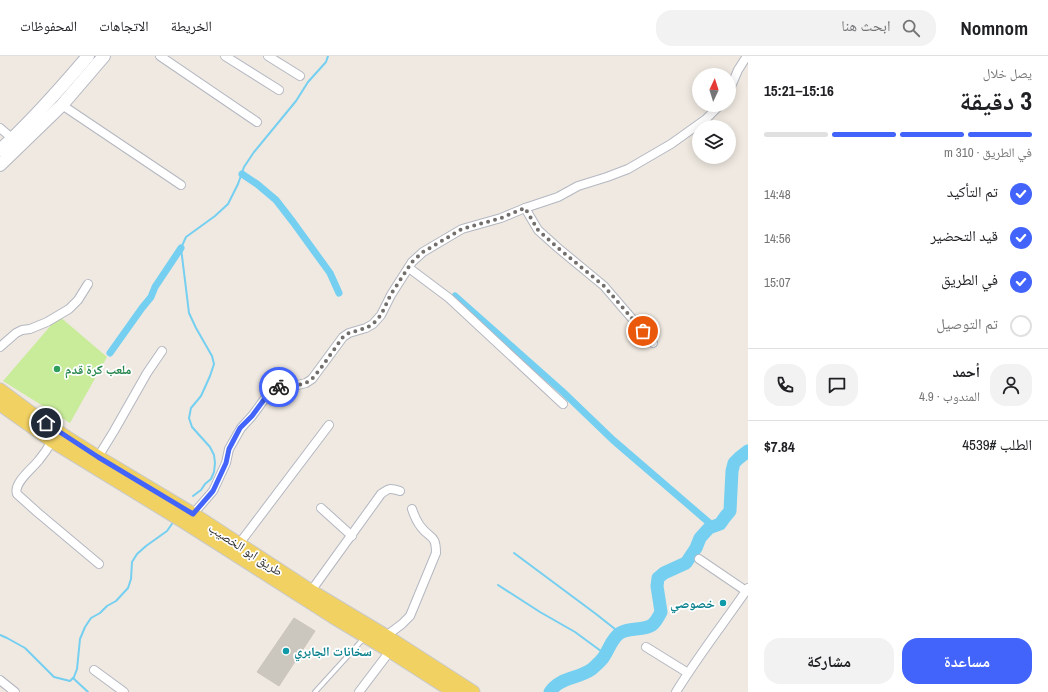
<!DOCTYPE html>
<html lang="ar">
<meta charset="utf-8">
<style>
:root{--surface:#fff;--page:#f2f2f2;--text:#202124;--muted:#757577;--line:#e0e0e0;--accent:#4264fb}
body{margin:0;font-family:"Archivo Narrow","Noto Naskh Arabic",sans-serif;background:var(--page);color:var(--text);direction:rtl;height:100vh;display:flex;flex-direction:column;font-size:15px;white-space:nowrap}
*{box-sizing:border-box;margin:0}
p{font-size:13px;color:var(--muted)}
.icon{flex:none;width:22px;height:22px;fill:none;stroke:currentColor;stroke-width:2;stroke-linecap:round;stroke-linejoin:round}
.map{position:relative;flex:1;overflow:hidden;direction:ltr}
.sheet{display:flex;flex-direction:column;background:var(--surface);width:300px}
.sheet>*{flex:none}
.needle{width:26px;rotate:4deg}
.buttons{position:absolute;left:692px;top:12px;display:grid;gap:8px}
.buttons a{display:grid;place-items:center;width:44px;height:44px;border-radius:50%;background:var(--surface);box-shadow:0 2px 10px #0003;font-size:20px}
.pin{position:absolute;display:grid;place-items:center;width:34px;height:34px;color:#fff;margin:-17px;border:2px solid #fff;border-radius:50%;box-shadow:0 1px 4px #0007}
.courier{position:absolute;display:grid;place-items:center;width:40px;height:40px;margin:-20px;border:3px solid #4264fb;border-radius:50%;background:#fff;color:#222;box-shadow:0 1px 5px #0007}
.head em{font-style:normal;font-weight:700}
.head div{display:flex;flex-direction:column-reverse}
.head{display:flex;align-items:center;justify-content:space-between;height:68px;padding:0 16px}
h1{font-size:26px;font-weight:700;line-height:30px}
.bar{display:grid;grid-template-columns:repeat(4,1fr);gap:6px 4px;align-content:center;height:48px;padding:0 16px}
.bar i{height:5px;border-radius:3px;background:var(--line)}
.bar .current{background:var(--accent)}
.bar p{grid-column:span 4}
.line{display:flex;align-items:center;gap:10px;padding:0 16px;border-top:1px solid var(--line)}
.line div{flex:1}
.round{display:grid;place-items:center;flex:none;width:42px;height:42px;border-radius:16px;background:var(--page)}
ol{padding:0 16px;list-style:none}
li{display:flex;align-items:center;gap:12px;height:44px}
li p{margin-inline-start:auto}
li .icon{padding:4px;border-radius:50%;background:var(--accent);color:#fff;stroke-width:4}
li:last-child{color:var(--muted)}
li i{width:22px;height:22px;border:2px solid var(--line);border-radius:50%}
.primary-button{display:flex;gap:8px;margin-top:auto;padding:8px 16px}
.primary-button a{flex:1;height:46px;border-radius:16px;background:var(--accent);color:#fff;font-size:16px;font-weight:700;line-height:46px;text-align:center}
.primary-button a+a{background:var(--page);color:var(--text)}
header{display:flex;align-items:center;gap:24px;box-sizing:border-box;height:56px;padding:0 20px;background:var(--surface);border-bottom:1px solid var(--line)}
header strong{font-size:19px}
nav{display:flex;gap:22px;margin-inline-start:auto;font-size:14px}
.search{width:280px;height:36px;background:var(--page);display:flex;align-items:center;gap:10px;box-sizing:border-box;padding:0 14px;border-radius:16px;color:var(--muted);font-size:15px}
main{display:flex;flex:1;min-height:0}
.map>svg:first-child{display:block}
</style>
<header>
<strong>Nomnom</strong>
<div class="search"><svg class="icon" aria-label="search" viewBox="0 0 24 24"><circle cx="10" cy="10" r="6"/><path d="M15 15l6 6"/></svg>ابحث هنا</div>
<nav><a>الخريطة</a><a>الاتجاهات</a><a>المحفوظات</a></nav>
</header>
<main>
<section class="sheet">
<div class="head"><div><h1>3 دقيقة</h1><p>يصل خلال</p></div><em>15:16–15:21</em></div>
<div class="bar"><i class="current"></i><i class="current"></i><i class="current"></i><i></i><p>في الطريق · 310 m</p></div>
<ol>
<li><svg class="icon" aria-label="check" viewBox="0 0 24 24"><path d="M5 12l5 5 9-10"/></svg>تم التأكيد<p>14:48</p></li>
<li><svg class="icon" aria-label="check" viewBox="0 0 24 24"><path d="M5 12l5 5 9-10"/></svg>قيد التحضير<p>14:56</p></li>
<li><svg class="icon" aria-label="check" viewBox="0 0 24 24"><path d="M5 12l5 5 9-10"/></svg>في الطريق<p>15:07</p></li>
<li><i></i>تم التوصيل</li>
</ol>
<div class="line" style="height:72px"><a class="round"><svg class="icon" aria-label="person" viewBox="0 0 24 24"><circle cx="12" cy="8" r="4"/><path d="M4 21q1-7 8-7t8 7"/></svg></a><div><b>أحمد</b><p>المندوب · 4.9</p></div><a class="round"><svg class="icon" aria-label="chat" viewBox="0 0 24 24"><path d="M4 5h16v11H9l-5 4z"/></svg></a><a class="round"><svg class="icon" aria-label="phone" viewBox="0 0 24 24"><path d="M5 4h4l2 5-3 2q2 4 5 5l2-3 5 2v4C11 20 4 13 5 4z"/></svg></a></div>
<div class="line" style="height:52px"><div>الطلب #4539</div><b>$7.84</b></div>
<div class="primary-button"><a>مساعدة</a><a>مشاركة</a></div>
</section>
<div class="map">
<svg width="748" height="636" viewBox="0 0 748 636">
<rect width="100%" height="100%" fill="#efe9e1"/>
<!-- pitch -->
<polygon fill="#c9ec9a" points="59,260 107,301 70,367 3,325"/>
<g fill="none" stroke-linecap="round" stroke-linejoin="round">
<!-- stream -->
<g stroke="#75cff0" stroke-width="2">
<polyline points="193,440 201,434 205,428 211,423 214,416 215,407 214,399 210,391 192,371 189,362 191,352 201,340 210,320 214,308 212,300 196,272 189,257 181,192 186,181 215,160 228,148 238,128 244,111 254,96 296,45 308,26 326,6 328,0"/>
<polyline points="514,497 596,558 620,577"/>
<polyline points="498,529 540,556 575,576 605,598"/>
<polyline points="0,579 7,582 25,592 54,621 70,625 74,621 77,613 80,583 85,571 91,562 100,557 107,550 116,545 128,532 131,523 132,506 137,498 146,490 167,475 174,465"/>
<polyline points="73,622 88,636"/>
</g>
<!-- canal -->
<g stroke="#75cff0" stroke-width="7">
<polyline points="242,118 257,128 276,144 293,166 330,217 339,237"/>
<polyline points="455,240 562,335 613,384 713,470"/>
<polyline points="110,297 142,252 151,241 155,231 181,192"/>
</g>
<!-- river -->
<path stroke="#75cff0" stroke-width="13" d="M550,636C560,621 578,623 592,613C595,610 600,606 603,602C609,594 611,583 620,577C630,571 643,575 652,569C656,566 659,560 661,556L657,530L658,522L664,517L686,507L696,492L700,482L709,472L720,468L725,461L730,455L732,415L734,407L739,402L748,395"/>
</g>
<!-- building -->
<polygon fill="#cbc7bf" stroke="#cbc5ba" points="294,562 315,575 279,630 257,616"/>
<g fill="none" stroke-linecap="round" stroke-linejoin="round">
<defs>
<polyline id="service" points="315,636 365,581"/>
<g id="minor">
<polyline points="160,0 257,66"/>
<polyline points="225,0 279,34"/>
<polyline points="268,0 300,20"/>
<polyline points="729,35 738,14 747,0"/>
<polyline points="62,49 181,129"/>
<polyline points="0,72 13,83"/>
<polyline points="525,152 538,174 558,192 604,230 653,287"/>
<polyline points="409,212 449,242 563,348"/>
<polyline points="0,291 16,277 22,274 30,273 47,266 69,253 78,244 88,228"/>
<path d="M52,385C48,392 44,398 39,404C32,413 13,427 17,438L37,456L99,508"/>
<polyline points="98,401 114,375 147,317 162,295"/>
<polyline points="321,452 352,480"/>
<polyline points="193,458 213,435 226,407 229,393 241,372 252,360 266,341 275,332 285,329 298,329 306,327 312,323 343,281 349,277 366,272 373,268 381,259 391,239 412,206 423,196 462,173 501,162 525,152 558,141 578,130 607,121 628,113 671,88 706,63 720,49"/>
<polyline points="239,488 329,369"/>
<polyline points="699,503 746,535"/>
<path d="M311,535L381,438C389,432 390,432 400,435"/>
<path d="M386,580L402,568L410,560L436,497C436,478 430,483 421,471C417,466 414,459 412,453"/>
<polyline points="646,591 688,617"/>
<polyline points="94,614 124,636"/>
<polyline points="0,624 15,636"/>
<polyline points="359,636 390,595"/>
<path d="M676,636C698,600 724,567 748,532"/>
</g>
<g id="secondary">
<path d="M0,94C32,65 60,33 88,0"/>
<polyline points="0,109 62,49 104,0"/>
</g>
<g id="primary">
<polyline points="0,334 35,360 66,381 98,401 193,458 311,535 386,580 473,636"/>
<polyline points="0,348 52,385 186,467 335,562 390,595 454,636"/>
</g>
</defs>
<!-- service casing -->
<use href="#service" stroke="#b4b7c1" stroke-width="6"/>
<!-- minor casing -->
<use href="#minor" stroke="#b4b7c1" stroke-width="10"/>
<!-- secondary casing -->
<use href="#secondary" stroke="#b4b7c1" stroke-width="14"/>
<!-- primary casing -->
<use href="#primary" stroke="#c9c9c9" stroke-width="15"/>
<!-- service -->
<use href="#service" stroke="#fff" stroke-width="4"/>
<!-- minor -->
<use href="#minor" stroke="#fff" stroke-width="8"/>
<!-- secondary -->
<use href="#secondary" stroke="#fff" stroke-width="12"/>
<!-- primary -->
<use href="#primary" stroke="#f2d163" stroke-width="13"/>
</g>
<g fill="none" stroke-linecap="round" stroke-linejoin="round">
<!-- done -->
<polyline stroke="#726f6d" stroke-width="4" stroke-dasharray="0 7.2" points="279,331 285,329 298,329 306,327 312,323 321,312 343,281 349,277 366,272 373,268 381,259 391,238 412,206 423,196 462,173 501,162 525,152 538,174 558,192 604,230 643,275"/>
<!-- route -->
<polyline stroke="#4264fb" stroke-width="5" points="46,367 98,401 193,458 213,435 226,407 229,393 240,372 252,360 266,341 275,332 279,331"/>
</g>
<!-- markers -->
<circle fill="#2e9e5b" stroke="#fff" stroke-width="1.5" cx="57" cy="313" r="4"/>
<g fill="#0f9aa8" stroke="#fff" stroke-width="1.5">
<circle cx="723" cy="547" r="4"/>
<circle cx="286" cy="595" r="4"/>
</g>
<g text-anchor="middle" stroke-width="3.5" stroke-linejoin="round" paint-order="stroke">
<!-- leisure labels -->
<g font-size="13" font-weight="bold" fill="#27864d" stroke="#fff" text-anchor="start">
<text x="65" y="318">ملعب كرة قدم</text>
</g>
<!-- street labels -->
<g font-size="13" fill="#2e2e2e" stroke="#fff">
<text transform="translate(246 493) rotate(33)" y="5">طريق ابو الخصيب</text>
</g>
<!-- culture labels -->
<g font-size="13" font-weight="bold" fill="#0d838f" stroke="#fff" text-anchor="end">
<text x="715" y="552">خصوصي</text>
<text x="294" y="600" text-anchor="start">سخانات الجابري</text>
</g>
</g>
</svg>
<div class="buttons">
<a><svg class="needle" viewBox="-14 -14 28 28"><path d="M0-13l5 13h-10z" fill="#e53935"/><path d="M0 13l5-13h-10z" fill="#757577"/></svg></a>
<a><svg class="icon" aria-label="layers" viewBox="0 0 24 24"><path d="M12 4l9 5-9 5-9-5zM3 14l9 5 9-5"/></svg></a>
</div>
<div class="pin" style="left:643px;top:275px;background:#ea580c"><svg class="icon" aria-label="bag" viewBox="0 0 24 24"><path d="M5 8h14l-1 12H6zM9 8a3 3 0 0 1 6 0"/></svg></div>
<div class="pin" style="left:46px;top:367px;background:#1f2937"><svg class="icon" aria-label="home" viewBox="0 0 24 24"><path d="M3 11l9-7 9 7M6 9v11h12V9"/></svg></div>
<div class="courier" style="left:279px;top:331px"><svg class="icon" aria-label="bike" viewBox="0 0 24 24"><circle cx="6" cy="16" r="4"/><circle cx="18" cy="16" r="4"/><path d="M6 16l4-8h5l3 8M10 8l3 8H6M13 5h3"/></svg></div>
</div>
</main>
